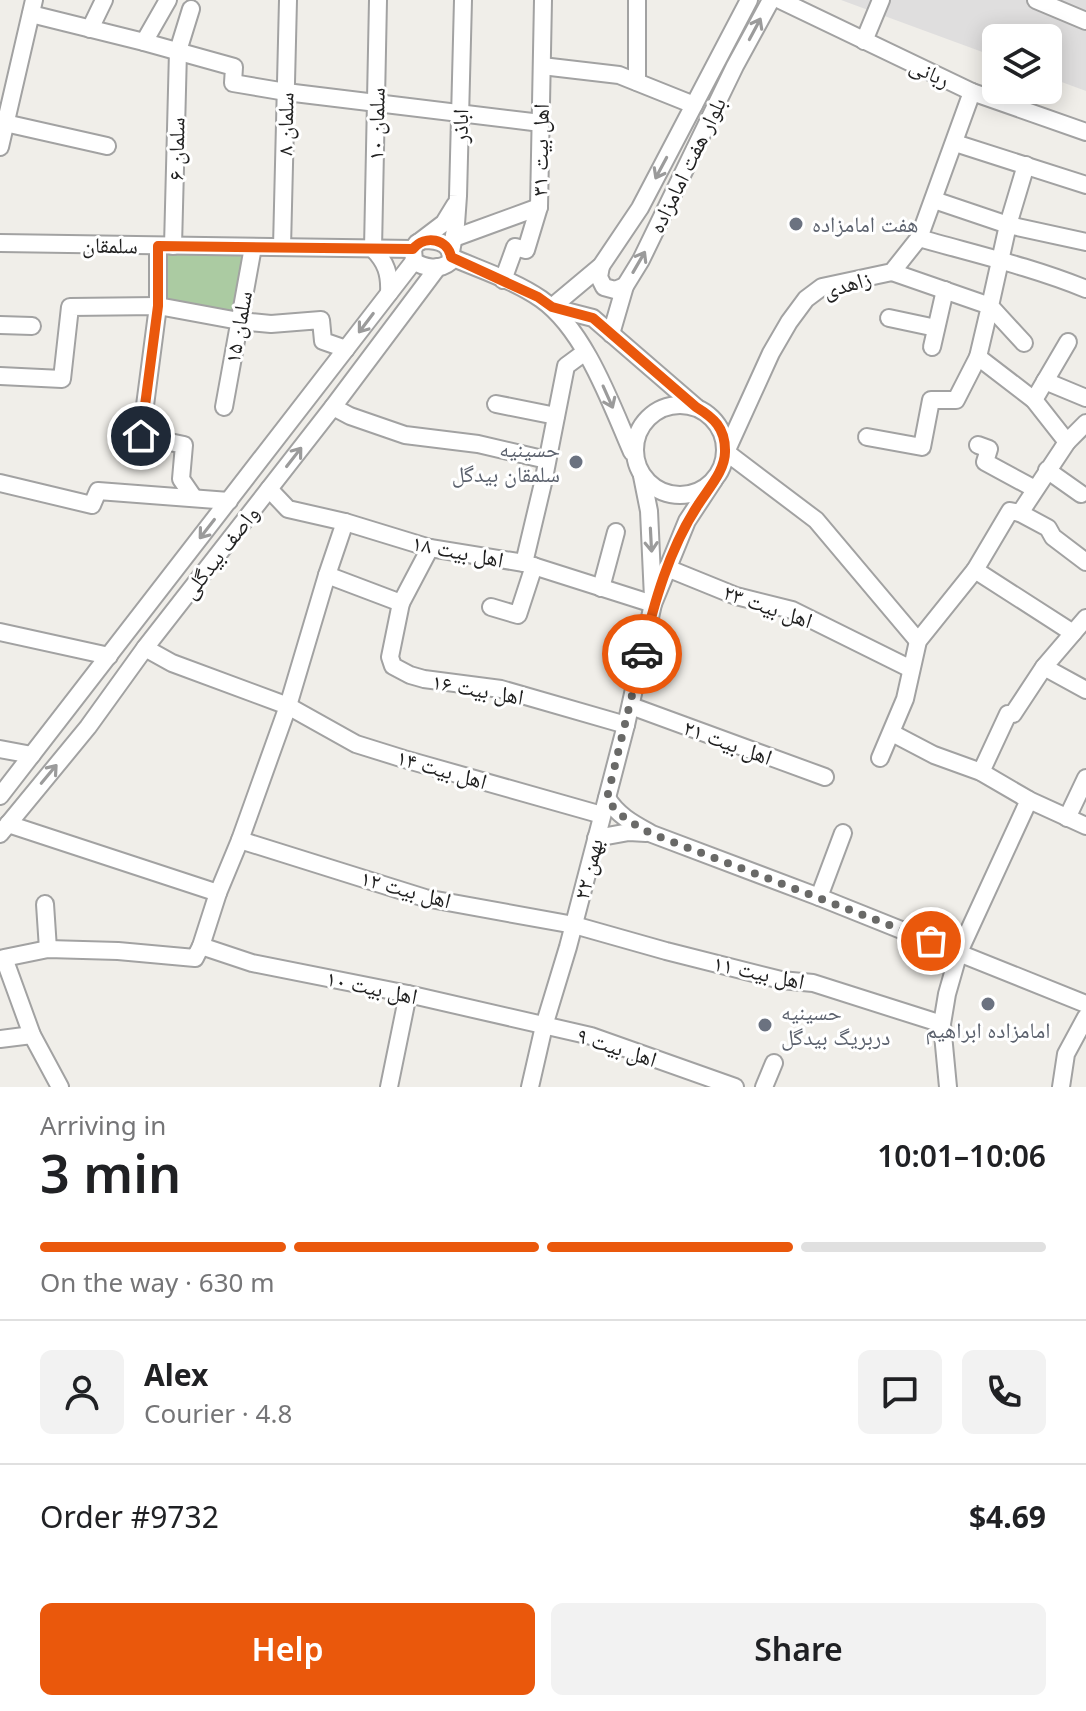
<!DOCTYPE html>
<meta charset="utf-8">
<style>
:root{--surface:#fff;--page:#f2f2f2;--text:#202124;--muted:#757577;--line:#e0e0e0;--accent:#ea580c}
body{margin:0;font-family:"Noto Sans","Noto Naskh Arabic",sans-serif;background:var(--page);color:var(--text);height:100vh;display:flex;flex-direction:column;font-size:30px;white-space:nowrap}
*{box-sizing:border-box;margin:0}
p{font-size:26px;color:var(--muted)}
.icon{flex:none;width:44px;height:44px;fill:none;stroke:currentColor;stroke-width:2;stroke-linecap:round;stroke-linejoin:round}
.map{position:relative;height:1087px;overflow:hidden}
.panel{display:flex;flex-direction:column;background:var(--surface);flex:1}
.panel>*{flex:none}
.buttons{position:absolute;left:982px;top:24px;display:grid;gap:16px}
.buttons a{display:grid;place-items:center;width:80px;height:80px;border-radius:12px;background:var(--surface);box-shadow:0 4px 20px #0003;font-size:40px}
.pin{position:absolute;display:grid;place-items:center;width:68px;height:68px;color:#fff;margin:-34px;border:4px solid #fff;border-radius:50%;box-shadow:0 2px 8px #0007}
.courier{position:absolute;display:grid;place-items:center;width:80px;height:80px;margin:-40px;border:6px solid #ea580c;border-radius:50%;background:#fff;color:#222;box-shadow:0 2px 10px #0007}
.head em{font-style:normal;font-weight:600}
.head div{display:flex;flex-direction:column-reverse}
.head{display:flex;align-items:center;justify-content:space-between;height:136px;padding:0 40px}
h1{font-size:52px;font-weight:600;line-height:60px}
.bar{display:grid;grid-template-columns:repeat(4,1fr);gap:12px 8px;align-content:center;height:96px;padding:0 40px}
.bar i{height:10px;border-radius:6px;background:var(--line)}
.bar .active{background:var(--accent)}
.bar p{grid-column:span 4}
.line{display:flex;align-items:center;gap:20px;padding:0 40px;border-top:2px solid var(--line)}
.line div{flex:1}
.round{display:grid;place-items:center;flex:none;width:84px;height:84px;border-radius:12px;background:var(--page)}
.action{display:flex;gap:16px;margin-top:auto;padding:16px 40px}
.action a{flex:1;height:92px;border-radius:12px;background:var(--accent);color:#fff;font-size:32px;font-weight:600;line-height:92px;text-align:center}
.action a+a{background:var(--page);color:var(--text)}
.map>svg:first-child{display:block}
</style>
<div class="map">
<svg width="1086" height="1087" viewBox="0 0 1086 1087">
<rect width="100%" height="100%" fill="#f0eee9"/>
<!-- residential -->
<polygon fill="#dfdede" points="841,0 1086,0 1086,91 1048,77 1048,38 996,38 996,57"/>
<!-- forest -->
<polygon fill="#abcba2" points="167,253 243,254 233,311 166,299"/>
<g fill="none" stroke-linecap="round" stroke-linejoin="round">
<defs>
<g id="minor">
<path d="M378,0L373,249C386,262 390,274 389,293"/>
<polyline points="780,0 972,92 1086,132"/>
<polyline points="1036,0 1086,21"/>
<polyline points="31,14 144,42 234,67 233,83 286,92 541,123"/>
<polyline points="90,29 104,0"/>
<polyline points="864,41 881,0"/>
<polyline points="144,42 168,0"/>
<polyline points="542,66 619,75 694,105"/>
<polyline points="637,82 637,0"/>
<polyline points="5,123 107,146"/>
<polyline points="955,143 1086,185"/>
<polyline points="0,147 34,0"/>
<polyline points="934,200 1008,225 1086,242"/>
<polyline points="454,238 539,207"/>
<path d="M919,238C975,254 1032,267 1086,289"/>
<path d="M424,240C439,240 454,244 450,262C439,271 424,268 414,261L413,249L417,243Z"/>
<polyline points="419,242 444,223 455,205"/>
<polyline points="0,243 413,249"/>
<polyline points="158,246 158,306 141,436 184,445 181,479 194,498"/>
<polyline points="173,246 178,51 191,9"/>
<polyline points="282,247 288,0"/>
<polyline points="451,252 456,224 458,196 463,0"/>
<path d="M451,257C481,270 515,281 541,299C585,330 611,404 632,452"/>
<polyline points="601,266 599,277 604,287 615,290 625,286"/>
<polyline points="892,272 990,306 978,357 1034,400 1067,442 1086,423"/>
<polyline points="503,280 515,247 526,250 539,207 543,0"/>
<polyline points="552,307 601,266 640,208 749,0"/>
<polyline points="554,308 593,318 696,407"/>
<polyline points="889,318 936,328"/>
<polyline points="0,325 32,326"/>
<polyline points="611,334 625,286 641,260 735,66 771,0"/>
<polyline points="1024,343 990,306 1008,225 1026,165"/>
<polyline points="932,347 945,290"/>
<polyline points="0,376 62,379 70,307 158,306 239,321 271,324 321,320 323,341 346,349"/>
<polyline points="1045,381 1086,398"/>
<polyline points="1034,400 1068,342"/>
<polyline points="496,404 556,416"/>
<circle cx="680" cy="450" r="45"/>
<polyline points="224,407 253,247"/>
<polyline points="333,407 350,416 405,435 478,444 547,460"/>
<polyline points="867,437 922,447 931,400 956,400 978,357"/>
<polyline points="1067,442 1020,513 1048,528 1053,537 1086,562"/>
<polyline points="978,445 989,449 985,462 1035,489"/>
<polyline points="1047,470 1081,494"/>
<polyline points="642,476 649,511 653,598"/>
<polyline points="0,483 92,505 98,491 229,501"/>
<polyline points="269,489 288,509 345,522 430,548 524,563 653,604"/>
<polyline points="345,522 327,575 401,603 430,548"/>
<polyline points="524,563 543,483 566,366 585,352"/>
<polyline points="667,568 736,596 792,610 911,669"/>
<polyline points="975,570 1073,633"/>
<polyline points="601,588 616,532"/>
<polyline points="401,603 390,657 393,666 410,675 424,679 501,689 626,725"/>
<polyline points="491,607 518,615 534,566"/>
<polyline points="1086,618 1044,667 1086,690"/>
<polyline points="0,632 109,656"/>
<polyline points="918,641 816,520 726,452 771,353 789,322 806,299 822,287 892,272 919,238 972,92"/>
<polyline points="145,648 172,663 288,706 356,744 404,759 602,815"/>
<polyline points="631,706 825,777"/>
<polyline points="892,733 934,755 981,772 1029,800 1086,826"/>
<polyline points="0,749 32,755"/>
<polyline points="880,758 905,699 918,641 975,570 1010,511 1020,513"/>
<polyline points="981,772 1008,714 1013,714 1044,667"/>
<polyline points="0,796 414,261"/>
<path d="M607,798C618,816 634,824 652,834L819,897L1086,1004"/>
<polyline points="1067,818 1086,778"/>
<polyline points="8,824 218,893 240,840 288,706 327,575"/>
<polyline points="0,834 88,727 145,648 333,407 438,267"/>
<polyline points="596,838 629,832 646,833"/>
<polyline points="240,840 425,898 574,925 666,951 781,980 813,983 942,1024"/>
<polyline points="819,897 843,833"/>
<polyline points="45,904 48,949"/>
<polyline points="201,946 252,963 408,994 591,1036 735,1087"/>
<polyline points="0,1039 32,1035"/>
<polyline points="60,1087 32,1035 4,958 48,949 118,951 195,958 201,946 218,893"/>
<polyline points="389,1087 408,994"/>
<polyline points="530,1087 544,1026 568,947 626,725 653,604 687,521 714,480"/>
<polyline points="764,1087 774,1063"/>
<polyline points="948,1087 942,1024 947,994 959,952 1029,800"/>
<polyline points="1061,1087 1066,1054 1086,1017"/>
</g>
</defs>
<!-- minor casing -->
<use href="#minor" stroke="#a2a2a2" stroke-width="20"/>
<!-- minor -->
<use href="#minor" stroke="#fff" stroke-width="16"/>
</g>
<!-- one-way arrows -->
<defs><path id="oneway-shaft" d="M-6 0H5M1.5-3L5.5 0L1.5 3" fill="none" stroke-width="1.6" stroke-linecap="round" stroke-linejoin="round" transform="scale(2)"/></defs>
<g stroke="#9b9b9b">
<use href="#oneway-shaft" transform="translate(755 29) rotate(-62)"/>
<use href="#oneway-shaft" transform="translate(661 168) rotate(118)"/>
<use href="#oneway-shaft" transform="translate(639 262) rotate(-60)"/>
<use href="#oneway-shaft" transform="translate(366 323) rotate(127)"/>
<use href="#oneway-shaft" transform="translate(608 397) rotate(66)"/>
<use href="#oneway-shaft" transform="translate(294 457) rotate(-52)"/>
<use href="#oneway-shaft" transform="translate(207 529) rotate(128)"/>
<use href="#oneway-shaft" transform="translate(651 540) rotate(87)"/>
<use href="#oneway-shaft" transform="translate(49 774) rotate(-50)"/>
</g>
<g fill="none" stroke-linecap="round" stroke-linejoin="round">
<!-- done -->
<path stroke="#696967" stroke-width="8" stroke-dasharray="0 14.4" d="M642,654L607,798C618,817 633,823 652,834L931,941"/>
<!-- route -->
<path stroke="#ea580c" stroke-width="10" d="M141,436L158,306V246L413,249C425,234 448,239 451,257L538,297L552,307L593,318L696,407C714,418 725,428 725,450C726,470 708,489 698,505C669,549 654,603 642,654"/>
</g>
<!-- markers -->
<g fill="#6b7280" stroke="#fff" stroke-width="3">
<circle cx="796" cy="224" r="8"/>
<circle cx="576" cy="462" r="8"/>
<circle cx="988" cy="1004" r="8"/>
<circle cx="765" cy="1025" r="8"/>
</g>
<g text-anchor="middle" stroke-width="6" stroke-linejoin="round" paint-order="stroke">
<!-- street labels -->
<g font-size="22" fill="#212121" stroke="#fff">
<text transform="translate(930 72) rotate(25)" y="8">ربانی</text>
<text transform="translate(285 124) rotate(-89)" y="8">سلمان ۸</text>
<text transform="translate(376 124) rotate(-89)" y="8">سلمان ۱۰</text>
<text transform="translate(460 126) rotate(-89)" y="8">اباذر</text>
<text transform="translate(176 149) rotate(-89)" y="8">سلمان ۶</text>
<text transform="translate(540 150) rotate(-89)" y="8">اهل بیت ۳۱</text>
<text transform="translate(687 165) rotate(-64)" y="8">بلوار هفت امامزاده</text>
<text transform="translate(110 245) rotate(1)" y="8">سلمقان</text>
<text transform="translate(847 284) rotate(-16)" y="8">زاهدی</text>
<text transform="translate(238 327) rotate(-80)" y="8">سلمان ۱۵</text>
<text transform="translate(458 551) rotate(11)" y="8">اهل بیت ۱۸</text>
<text transform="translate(220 552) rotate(-52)" y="8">واصف بیدگلی</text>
<text transform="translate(768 606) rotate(19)" y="8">اهل بیت ۲۳</text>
<text transform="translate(478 689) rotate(10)" y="8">اهل بیت ۱۶</text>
<text transform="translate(728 742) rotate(20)" y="8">اهل بیت ۲۱</text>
<text transform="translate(442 769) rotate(16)" y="8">اهل بیت ۱۴</text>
<text transform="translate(588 869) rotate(-76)" y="8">۲۲ بهمن</text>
<text transform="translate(406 889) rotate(15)" y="8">اهل بیت ۱۲</text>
<text transform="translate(759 972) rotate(12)" y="8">اهل بیت ۱۱</text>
<text transform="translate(372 987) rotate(12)" y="8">اهل بیت ۱۰</text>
<text transform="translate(617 1047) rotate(18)" y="8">اهل بیت ۹</text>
</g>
<!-- worship labels -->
<g font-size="22" fill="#5b616d" stroke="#fff" text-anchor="start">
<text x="812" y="232">هفت امامزاده</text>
<text x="560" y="457" text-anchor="end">حسینیه<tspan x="560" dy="25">سلمقان بیدگل</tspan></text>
<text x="781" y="1020">حسینیه<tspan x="781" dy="25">دربریگ بیدگل</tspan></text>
<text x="988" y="1038" text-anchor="middle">امامزاده ابراهیم</text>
</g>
</g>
</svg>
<div class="buttons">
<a><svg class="icon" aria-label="layers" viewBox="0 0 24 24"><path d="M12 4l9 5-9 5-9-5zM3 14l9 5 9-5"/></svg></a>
</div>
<div class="pin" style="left:931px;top:941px;background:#ea580c"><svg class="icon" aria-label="bag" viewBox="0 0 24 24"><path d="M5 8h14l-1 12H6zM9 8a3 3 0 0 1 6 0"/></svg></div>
<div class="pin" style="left:141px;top:436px;background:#1f2937"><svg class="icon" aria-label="home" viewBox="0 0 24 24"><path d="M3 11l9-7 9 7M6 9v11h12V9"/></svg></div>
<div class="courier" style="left:642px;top:654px"><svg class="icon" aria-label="car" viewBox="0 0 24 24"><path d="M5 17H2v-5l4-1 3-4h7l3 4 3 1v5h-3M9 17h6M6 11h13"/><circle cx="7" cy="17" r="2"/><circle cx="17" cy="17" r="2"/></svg></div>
</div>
<section class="panel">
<div class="head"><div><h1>3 min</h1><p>Arriving in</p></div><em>10:01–10:06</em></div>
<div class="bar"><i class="active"></i><i class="active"></i><i class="active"></i><i></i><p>On the way · 630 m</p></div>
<div class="line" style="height:144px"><a class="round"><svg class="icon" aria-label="person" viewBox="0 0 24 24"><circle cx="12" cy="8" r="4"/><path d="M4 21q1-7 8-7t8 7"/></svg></a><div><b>Alex</b><p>Courier · 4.8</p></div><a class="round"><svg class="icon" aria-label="chat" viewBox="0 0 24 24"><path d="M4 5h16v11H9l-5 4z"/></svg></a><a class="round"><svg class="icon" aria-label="phone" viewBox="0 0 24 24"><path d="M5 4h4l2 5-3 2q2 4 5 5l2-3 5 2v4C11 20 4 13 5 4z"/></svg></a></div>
<div class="line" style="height:104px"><div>Order #9732</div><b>$4.69</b></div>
<div class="action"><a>Help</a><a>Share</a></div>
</section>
